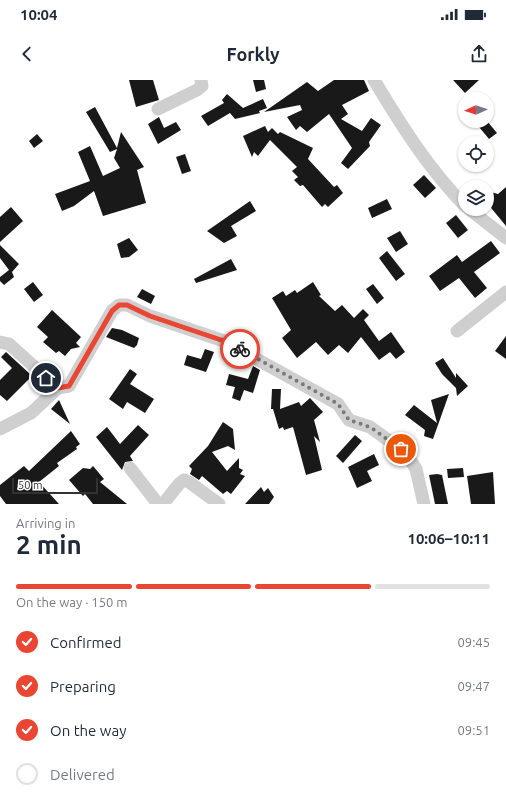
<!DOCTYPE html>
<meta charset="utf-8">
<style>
:root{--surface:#fff;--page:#f2f2f3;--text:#1f2937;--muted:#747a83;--line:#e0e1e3;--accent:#e94633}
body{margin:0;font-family:Ubuntu,sans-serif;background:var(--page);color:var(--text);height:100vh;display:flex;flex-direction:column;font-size:15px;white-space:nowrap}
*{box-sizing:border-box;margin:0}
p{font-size:13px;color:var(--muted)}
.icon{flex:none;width:22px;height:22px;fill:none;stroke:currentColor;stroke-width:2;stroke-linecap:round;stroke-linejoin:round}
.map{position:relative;height:424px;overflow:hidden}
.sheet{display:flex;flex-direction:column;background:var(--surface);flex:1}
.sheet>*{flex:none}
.needle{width:26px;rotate:266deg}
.tools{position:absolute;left:458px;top:12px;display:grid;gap:8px}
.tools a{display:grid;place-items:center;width:36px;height:36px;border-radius:50%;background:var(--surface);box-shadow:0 1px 3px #0004;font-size:20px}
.scale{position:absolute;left:12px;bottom:10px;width:86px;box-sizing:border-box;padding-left:4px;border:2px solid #323232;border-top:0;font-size:11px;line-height:14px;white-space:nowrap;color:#323232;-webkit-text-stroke:3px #fff;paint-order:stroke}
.pin{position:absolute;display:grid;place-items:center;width:34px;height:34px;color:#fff;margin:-17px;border:2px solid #fff;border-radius:50%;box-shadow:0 1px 4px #0007}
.courier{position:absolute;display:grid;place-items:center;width:40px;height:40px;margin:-20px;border:3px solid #e94633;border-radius:50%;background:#fff;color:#222;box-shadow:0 1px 5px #0007}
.overview em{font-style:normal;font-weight:700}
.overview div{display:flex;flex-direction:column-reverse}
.overview{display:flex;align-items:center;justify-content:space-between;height:68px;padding:0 16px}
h1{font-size:26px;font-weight:700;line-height:30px}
.bar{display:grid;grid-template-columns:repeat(4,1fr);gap:6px 4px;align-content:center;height:48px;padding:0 16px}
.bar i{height:5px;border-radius:3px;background:var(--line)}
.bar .on{background:var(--accent)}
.bar p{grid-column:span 4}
ol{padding:0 16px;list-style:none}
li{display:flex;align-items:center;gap:12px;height:44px}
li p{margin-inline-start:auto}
li .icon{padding:4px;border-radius:50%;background:var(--accent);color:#fff;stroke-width:4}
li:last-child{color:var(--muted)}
li i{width:22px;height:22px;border:2px solid var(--line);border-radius:50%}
.status{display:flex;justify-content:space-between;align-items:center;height:28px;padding:0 20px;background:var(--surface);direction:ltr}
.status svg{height:11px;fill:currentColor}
header{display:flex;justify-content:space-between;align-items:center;height:52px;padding:0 16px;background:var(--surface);font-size:18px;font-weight:700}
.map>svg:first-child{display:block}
</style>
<div class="status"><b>10:04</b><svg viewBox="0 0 49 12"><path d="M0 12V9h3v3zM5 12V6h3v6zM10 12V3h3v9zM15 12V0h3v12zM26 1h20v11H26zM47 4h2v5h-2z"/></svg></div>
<header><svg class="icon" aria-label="back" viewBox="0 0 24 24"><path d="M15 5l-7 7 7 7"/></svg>Forkly<svg class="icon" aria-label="share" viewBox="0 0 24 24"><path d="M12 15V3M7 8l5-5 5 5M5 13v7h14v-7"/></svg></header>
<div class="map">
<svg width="506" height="424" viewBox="0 0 506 424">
<rect width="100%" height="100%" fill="#fff"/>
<!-- building -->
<g fill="#191919">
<polygon points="129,0 153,0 159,20 136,27"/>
<polygon points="253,0 264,0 266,9 256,12"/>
<polygon points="334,0 364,0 369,11 342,25 348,34 341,39 362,51 371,38 381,45 369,62 370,66 348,89 341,83 352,68 329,34 307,52 300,46 296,50 287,37 302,30 300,25 264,32 307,2 318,11"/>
<polygon points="453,0 479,0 465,13"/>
<polygon points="227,14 243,28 263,19 267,28 259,31 260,33 235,39 230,33 208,46 201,36 224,23 222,20"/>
<polygon points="95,27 117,68 121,52 144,87 137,90 146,123 103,136 94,111 74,126 62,131 55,114 90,101 78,72 90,66 103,96 120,88 114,78 117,69 110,72 86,32"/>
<polygon points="159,37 164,48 176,42 181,50 158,64 148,44"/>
<polygon points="487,41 497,53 489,59 479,47"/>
<polygon points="265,46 268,52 272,48 278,54 280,52 313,68 308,79 334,107 337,105 343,113 328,127 325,124 322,127 303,105 300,106 294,100 298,97 292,91 297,87 270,60 258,76 254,72 252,77 243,56"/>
<polygon points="37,54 43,61 34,68 29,61"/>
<polygon points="185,74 191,91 182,94 176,77"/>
<polygon points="424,95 436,108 425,118 413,105"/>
<polygon points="506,107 506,146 487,123 487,111 498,114"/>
<polygon points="387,119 392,129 372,138 368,128"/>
<polygon points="250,121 256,131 231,146 237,156 224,163 207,151"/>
<polygon points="11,127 23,141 0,162 0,137"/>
<polygon points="456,135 468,150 458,158 446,143"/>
<polygon points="400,151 408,164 396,172 387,158"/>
<polygon points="129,158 138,170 129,177 121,178 117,164"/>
<polygon points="491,161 500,173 474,192 487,208 475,218 459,198 440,211 429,196 457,175 462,182"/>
<polygon points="0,165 19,184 12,192 14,197 4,205 0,201 0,197 9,190 0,178"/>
<polygon points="387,171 405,194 396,201 379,178"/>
<polygon points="231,179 237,190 196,203 194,199"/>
<polygon points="33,202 43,215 34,222 24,209"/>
<polygon points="313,202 321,215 319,216 335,231 342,225 354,238 363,229 369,235 364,240 379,261 391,252 405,272 396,279 390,272 379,280 361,257 348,273 339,265 328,275 316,262 297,278 282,258 291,250 272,218 283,211 286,216 295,210 297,213"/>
<polygon points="373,204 384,218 377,224 366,209"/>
<polygon points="142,209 155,216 151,224 137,217"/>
<polygon points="52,230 81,257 76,263 80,267 71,269 65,276 59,271 56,273 43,262 48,257 37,247"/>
<polygon points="112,248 122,250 139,258 137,265 134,268 106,257"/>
<polygon points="506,256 506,279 495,271"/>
<polygon points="205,269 214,272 206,292 184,285 187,275 201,279"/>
<polygon points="6,272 29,293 31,297 7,321 0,315 0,300 12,288 1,277"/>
<polygon points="443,278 456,298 456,293 468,306 457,316 456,308 442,294 435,283"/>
<polygon points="253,286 260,290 253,313 244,310 240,321 232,318 235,307 226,305 229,294 248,299"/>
<polygon points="130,289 137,294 130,304 154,319 145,333 127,322 123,329 109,319"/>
<polygon points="272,309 281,309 280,329 299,322 301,326 310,318 323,332 314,340 320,362 314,356 322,390 306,395 293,347 284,350 283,347 279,349 273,329 271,329"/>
<polygon points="449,314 433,359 424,356 425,350 405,335 414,325 437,343 431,320"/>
<polygon points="59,320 70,344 51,329"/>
<polygon points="223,342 233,349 235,370 228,366 212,372 227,391 239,378 239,388 243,390 240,394 245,396 231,414 227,411 223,414 202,396 199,400 190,394 192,389 189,386 208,366"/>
<polygon points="138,345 149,355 130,376 133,381 125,382 122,390 96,357 107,347 120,364"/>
<polygon points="71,351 80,364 76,367 77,369 57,383 59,386 39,402 59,424 6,424 0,416 0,405 24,386 29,391"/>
<polygon points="355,355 362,361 343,383 336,376"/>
<polygon points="374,374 379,385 367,391 372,401 357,408 348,387"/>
<polygon points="93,386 104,399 100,402 127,424 93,424 85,414 83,416 69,400 83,388 90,389"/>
<polygon points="463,388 464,397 448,398 447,389"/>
<polygon points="493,392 495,424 471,424 467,396"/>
<polygon points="437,394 442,395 448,424 435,424 429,395"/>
<polygon points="261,407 264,412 268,408 274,417 269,424 245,424"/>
</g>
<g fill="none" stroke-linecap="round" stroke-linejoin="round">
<!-- street -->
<g stroke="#cfcfcf" stroke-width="13">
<path d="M374,0C401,45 428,88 465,126"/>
<polyline points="158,29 197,10 202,6 201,0"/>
<polyline points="469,129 506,158"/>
<polyline points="457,251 506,212"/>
<polyline points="0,262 9,264 58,308 69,306 112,231 119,225 127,225 150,236 224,261 338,324 349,340 370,347 406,373 416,389 424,424"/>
<polyline points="0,349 31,333 58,308"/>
<polyline points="130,388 158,424"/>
<polyline points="163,424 179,404 184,400 189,402 219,424"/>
</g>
</g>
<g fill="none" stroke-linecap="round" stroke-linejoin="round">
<!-- done -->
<polyline stroke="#7a7a7a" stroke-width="4" stroke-dasharray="0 7.2" points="240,269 338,324 349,340 370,347 401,369"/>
<!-- route -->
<polyline stroke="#e94633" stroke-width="5" points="46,298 58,308 69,306 112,231 119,225 127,225 150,236 224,261 240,269"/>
</g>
</svg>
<div class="tools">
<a><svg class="needle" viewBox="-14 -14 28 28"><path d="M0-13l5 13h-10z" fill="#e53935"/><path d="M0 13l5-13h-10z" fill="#747a83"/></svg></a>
<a><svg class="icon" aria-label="locate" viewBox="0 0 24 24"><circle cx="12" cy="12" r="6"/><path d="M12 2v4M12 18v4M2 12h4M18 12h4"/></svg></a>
<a><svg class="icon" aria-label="layers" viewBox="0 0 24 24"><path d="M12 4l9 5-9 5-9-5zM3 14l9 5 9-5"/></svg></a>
</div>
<div class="scale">50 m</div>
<div class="pin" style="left:401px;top:369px;background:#ea580c"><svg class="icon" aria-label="bag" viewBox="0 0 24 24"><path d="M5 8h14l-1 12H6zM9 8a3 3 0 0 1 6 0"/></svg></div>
<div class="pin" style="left:46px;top:298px;background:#1f2937"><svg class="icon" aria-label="home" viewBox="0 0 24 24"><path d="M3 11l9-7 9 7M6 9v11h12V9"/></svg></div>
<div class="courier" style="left:240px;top:269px"><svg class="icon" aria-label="bike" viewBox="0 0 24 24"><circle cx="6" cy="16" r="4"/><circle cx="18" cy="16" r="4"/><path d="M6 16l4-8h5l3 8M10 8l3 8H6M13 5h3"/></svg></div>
</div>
<section class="sheet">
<div class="overview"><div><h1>2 min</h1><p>Arriving in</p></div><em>10:06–10:11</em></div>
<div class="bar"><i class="on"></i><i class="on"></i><i class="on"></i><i></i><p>On the way · 150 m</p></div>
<ol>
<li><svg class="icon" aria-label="check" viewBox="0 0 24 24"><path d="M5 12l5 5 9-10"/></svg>Confirmed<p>09:45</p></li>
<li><svg class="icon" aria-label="check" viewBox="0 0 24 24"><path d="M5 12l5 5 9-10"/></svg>Preparing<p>09:47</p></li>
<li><svg class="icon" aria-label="check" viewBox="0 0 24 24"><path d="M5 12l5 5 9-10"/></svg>On the way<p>09:51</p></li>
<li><i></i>Delivered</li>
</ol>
</section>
